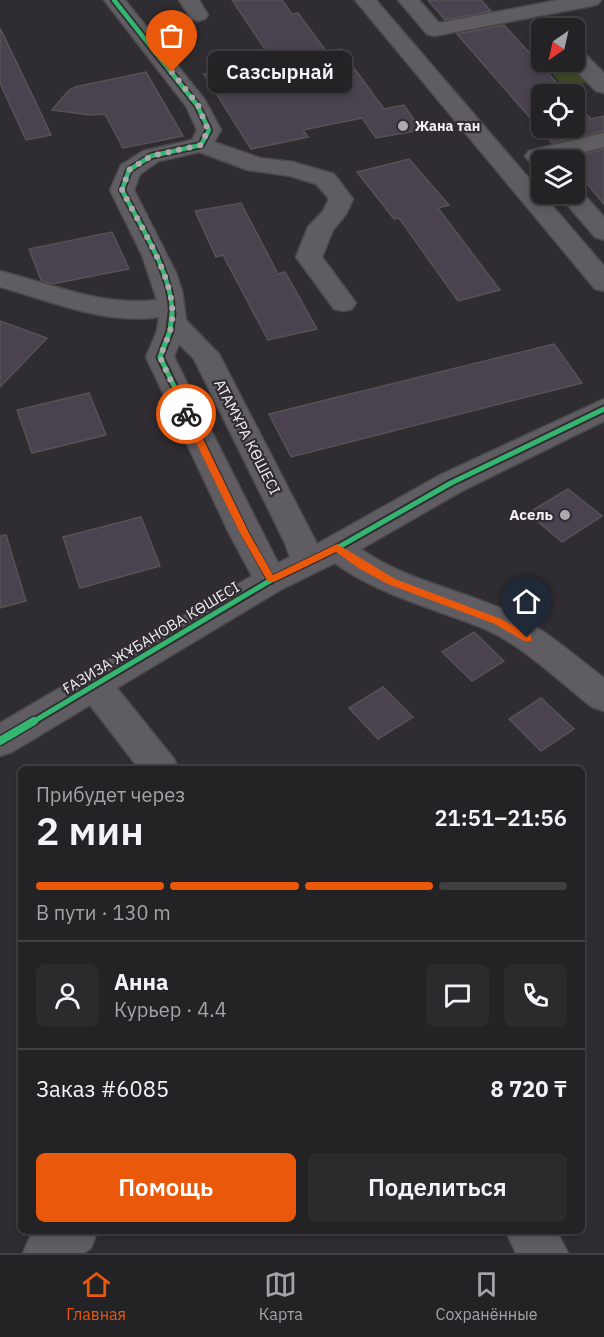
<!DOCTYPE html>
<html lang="ru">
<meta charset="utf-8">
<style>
:root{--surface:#232225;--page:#2b2a2d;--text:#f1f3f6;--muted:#a3a4a7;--line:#403f42;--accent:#ea580c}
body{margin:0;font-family:"IBM Plex Sans",sans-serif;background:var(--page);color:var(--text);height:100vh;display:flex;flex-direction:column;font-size:22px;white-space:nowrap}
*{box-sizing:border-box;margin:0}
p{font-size:20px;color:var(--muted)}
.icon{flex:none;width:33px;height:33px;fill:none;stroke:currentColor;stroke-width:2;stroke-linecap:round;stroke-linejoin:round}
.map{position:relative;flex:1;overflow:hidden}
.panel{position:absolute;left:18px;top:766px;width:567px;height:468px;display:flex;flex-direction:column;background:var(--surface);border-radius:9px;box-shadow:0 3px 9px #0003,0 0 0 2px var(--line)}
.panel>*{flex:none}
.needle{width:39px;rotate:214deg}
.fabs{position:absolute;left:531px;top:18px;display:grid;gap:12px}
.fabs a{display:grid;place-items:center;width:54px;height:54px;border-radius:9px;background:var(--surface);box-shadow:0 3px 9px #0003,0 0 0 2px var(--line);font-size:30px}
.pin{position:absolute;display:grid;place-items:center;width:51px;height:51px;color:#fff;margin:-62px -26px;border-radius:50% 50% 50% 0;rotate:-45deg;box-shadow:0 0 6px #0007}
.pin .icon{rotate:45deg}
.courier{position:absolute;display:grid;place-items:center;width:60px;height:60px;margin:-30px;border:4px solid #ea580c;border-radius:50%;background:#fff;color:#222;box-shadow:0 2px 8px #0007}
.bubble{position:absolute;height:42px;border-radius:9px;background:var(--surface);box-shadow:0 3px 9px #0003,0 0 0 2px var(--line);font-size:20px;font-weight:600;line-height:42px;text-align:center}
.head em{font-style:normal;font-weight:600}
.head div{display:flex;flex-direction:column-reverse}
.head{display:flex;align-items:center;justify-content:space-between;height:102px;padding:0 18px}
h1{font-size:39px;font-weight:600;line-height:45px}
.bar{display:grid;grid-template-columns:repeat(4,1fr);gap:9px 6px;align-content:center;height:72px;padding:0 18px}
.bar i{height:8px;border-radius:4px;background:var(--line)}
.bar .selected{background:var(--accent)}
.bar p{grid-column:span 4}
.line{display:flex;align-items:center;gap:15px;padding:0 18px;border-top:2px solid var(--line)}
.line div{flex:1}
.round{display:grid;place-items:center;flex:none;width:63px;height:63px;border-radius:9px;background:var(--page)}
.action{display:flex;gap:12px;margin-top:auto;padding:12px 18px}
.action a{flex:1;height:69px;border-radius:9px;background:var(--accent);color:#fff;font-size:24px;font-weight:600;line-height:69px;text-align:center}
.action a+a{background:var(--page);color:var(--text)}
.tabs{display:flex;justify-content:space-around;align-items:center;height:84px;border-top:2px solid var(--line);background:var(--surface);font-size:16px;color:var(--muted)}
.tabs a{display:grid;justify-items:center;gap:3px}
.tabs .selected{color:var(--accent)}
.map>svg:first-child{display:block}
</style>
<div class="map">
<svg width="604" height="1253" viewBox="0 0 604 1253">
<rect width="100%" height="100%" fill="#2f2d31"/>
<!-- green -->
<polygon fill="#3e4a24" points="573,67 587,82 564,87 550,71"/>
<!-- building -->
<g fill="#4a424e" stroke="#555356" stroke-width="1.5">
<polygon points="232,0 282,0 292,14 298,13 326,51 340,49 384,109 404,105 421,130 376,138 362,118 303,130 308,137 251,149 204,74 273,61"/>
<polygon points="428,0 481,0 491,11 445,20"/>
<polygon points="504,25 567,94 542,94 542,128 574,128 574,102 591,119 604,116 604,131 552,143 457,34"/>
<polygon points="0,28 37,105 51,135 26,140 0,83"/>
<polygon points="146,72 183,136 123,148 105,114 90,115 52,110 69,90 75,87"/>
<polygon points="604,149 604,204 574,168 574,160 567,159"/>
<polygon points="409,159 449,205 438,208 500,290 458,301 399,218 394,219 357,172"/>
<polygon points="241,203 278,274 285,272 317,329 268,340 223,255 216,257 195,211"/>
<polygon points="112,232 129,269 52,284 41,280 29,249"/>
<polygon points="0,321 47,338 0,387"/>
<polygon points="554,344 582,383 291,457 269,414"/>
<polygon points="89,393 106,435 32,453 17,410"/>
<polygon points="568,489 602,516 562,542 528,513"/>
<polygon points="141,517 160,566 80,588 63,537"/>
<polygon points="6,535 26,601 0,608 0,536"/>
<polygon points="474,632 504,661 472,681 442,652"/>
<polygon points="383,687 413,717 378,739 349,708"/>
<polygon points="541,698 574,729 541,751 509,719"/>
</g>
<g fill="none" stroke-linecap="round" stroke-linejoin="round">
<defs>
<g id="minor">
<path d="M104,0H125L205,100L221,130L214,142L260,158L293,162L334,174L353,199L346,214L333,230L322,257L356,303L352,309L343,311L334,309L296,257L308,227L323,211L329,199L316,184L290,176L248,170L199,152L159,161L140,174L134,190L176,273L182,291L186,320L219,354L317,544L440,475L604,399V421L462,491L361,549C406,581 460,589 509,612C544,628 574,655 604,678V711L592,707C558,681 524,646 485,629C434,608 380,596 335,563L282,589L117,688L174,759L179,770H140L90,705L12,752L0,756V723L252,576L229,533L146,357L157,331L159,317C105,325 51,301 0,287V271C51,284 105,307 157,300L142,255L110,190L121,165L143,151L192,140L197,130L186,106ZM179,344L194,359L285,543L290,557L278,563L174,357Z"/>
<polygon points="179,0 199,0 208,15 205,19 198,21 191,19"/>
<polygon points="355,0 376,0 604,266 604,291 595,289"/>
<polygon points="398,0 419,0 439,23 558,0 601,0 598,4 591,6 434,36 427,34"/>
<polygon points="574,50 582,51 604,73 604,93 596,91 567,62 574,62"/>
<polygon points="604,133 604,147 554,160 542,160 542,168 534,166 525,156 529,151"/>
<polygon points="574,188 579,189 604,217 604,240 595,237 558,194 574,194"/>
<polygon points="38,1232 97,1232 91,1248 84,1253 23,1253 30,1237"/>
<polygon points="506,1232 557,1232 568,1253 516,1253"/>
</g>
</defs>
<!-- minor casing -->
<use href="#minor" stroke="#4b494c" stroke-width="3"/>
<!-- minor -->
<use href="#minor" fill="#5f5d61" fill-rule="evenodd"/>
<defs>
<path id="cycleway-far2" d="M114,0L197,105L209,130L201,145L151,156L129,170L122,190C140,226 173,274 172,314"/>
<g id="cycleway-far1">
<polyline points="172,313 170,331 160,357 245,533 271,580"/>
<polyline points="31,723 271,580 337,548 451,483 604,409"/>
</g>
<polyline id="cycleway" points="0,741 34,721"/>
</defs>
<!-- cycleway-far2 casing -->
<use href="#cycleway-far2" stroke="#302c32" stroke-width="8"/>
<!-- cycleway-far1 casing -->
<use href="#cycleway-far1" stroke="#302c32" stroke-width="9"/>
<!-- cycleway casing -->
<use href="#cycleway" stroke="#302c32" stroke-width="11"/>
<!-- cycleway-far2 -->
<use href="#cycleway-far2" stroke="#33b770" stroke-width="4.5"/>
<!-- cycleway-far1 -->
<use href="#cycleway-far1" stroke="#33b770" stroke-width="5"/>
<!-- cycleway -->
<use href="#cycleway" stroke="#33b770" stroke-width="8"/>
</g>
<!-- route -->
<polygon fill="#ea580c" points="186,411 191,414 249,533 273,575 337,544 395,579 501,619 531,635 531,641 524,641 495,624 388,584 360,569 336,552 274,582 268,582 240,533 182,414"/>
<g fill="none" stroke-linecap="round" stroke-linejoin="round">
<!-- done -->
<path stroke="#adaaae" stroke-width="6" stroke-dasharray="0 10.8" d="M172,72L198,105L208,130L201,145L151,156L129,170L122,190C140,226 177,281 172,321C171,333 164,346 160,357L186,414"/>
</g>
<!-- markers -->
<g fill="#adaaae" stroke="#302c32" stroke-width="2">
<circle cx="403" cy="126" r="6"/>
<circle cx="565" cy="515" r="6"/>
</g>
<g text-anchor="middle" stroke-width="4.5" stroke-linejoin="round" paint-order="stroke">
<!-- far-poi labels -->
<g font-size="14" font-weight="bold" fill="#f1eef2" stroke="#302c32" text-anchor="start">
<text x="415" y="131">Жана тан</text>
</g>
<!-- street labels -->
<g font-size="15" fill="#f1eef2" stroke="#302c32">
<text transform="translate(247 437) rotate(63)" y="5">АТАМҰРА КӨШЕСІ</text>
<text transform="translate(151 638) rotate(-31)" y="5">ҒАЗИЗА ЖҰБАНОВА КӨШЕСІ</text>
</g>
<!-- poi labels -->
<g font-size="15" font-weight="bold" fill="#f1eef2" stroke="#302c32" text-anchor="end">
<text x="553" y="520">Асель</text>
</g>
</g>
</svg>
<div class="fabs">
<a><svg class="needle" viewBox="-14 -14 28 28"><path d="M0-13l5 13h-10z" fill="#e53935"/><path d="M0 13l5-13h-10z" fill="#a3a4a7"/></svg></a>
<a><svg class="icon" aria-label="locate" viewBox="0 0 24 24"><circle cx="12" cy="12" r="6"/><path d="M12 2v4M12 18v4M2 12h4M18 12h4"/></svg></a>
<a><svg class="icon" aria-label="layers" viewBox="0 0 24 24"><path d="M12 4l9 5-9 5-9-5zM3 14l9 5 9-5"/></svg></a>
</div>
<div class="pin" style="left:172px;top:72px;background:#ea580c"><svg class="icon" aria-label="bag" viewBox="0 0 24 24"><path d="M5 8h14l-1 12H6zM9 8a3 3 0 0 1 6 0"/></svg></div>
<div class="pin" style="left:527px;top:638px;background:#1f2937"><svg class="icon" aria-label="home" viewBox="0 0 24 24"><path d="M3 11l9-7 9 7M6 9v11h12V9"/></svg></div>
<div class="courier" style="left:186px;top:414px"><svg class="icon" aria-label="bike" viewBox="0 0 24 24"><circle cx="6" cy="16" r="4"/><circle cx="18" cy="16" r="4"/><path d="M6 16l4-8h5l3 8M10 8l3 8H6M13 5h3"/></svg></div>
<div class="bubble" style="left:208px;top:51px;width:144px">Сазсырнай</div>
<section class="panel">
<div class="head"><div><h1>2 мин</h1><p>Прибудет через</p></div><em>21:51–21:56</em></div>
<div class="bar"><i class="selected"></i><i class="selected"></i><i class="selected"></i><i></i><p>В пути · 130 m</p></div>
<div class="line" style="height:108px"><a class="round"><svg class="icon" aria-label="person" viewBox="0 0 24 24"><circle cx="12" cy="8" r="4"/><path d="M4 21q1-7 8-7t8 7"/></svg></a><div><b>Анна</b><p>Курьер · 4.4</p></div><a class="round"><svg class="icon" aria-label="chat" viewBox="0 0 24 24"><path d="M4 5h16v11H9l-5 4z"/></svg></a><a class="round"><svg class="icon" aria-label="phone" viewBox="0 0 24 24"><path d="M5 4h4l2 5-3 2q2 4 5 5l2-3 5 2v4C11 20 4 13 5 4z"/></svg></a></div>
<div class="line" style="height:78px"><div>Заказ #6085</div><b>8 720 ₸</b></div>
<div class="action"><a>Помощь</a><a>Поделиться</a></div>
</section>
</div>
<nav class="tabs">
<a class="selected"><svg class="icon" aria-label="home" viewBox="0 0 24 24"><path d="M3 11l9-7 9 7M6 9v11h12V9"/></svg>Главная</a>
<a><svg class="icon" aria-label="map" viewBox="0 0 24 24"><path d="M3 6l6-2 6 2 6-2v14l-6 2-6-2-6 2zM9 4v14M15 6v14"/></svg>Карта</a>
<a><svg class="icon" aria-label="saved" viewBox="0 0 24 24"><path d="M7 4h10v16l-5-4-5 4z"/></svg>Сохранённые</a>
</nav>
